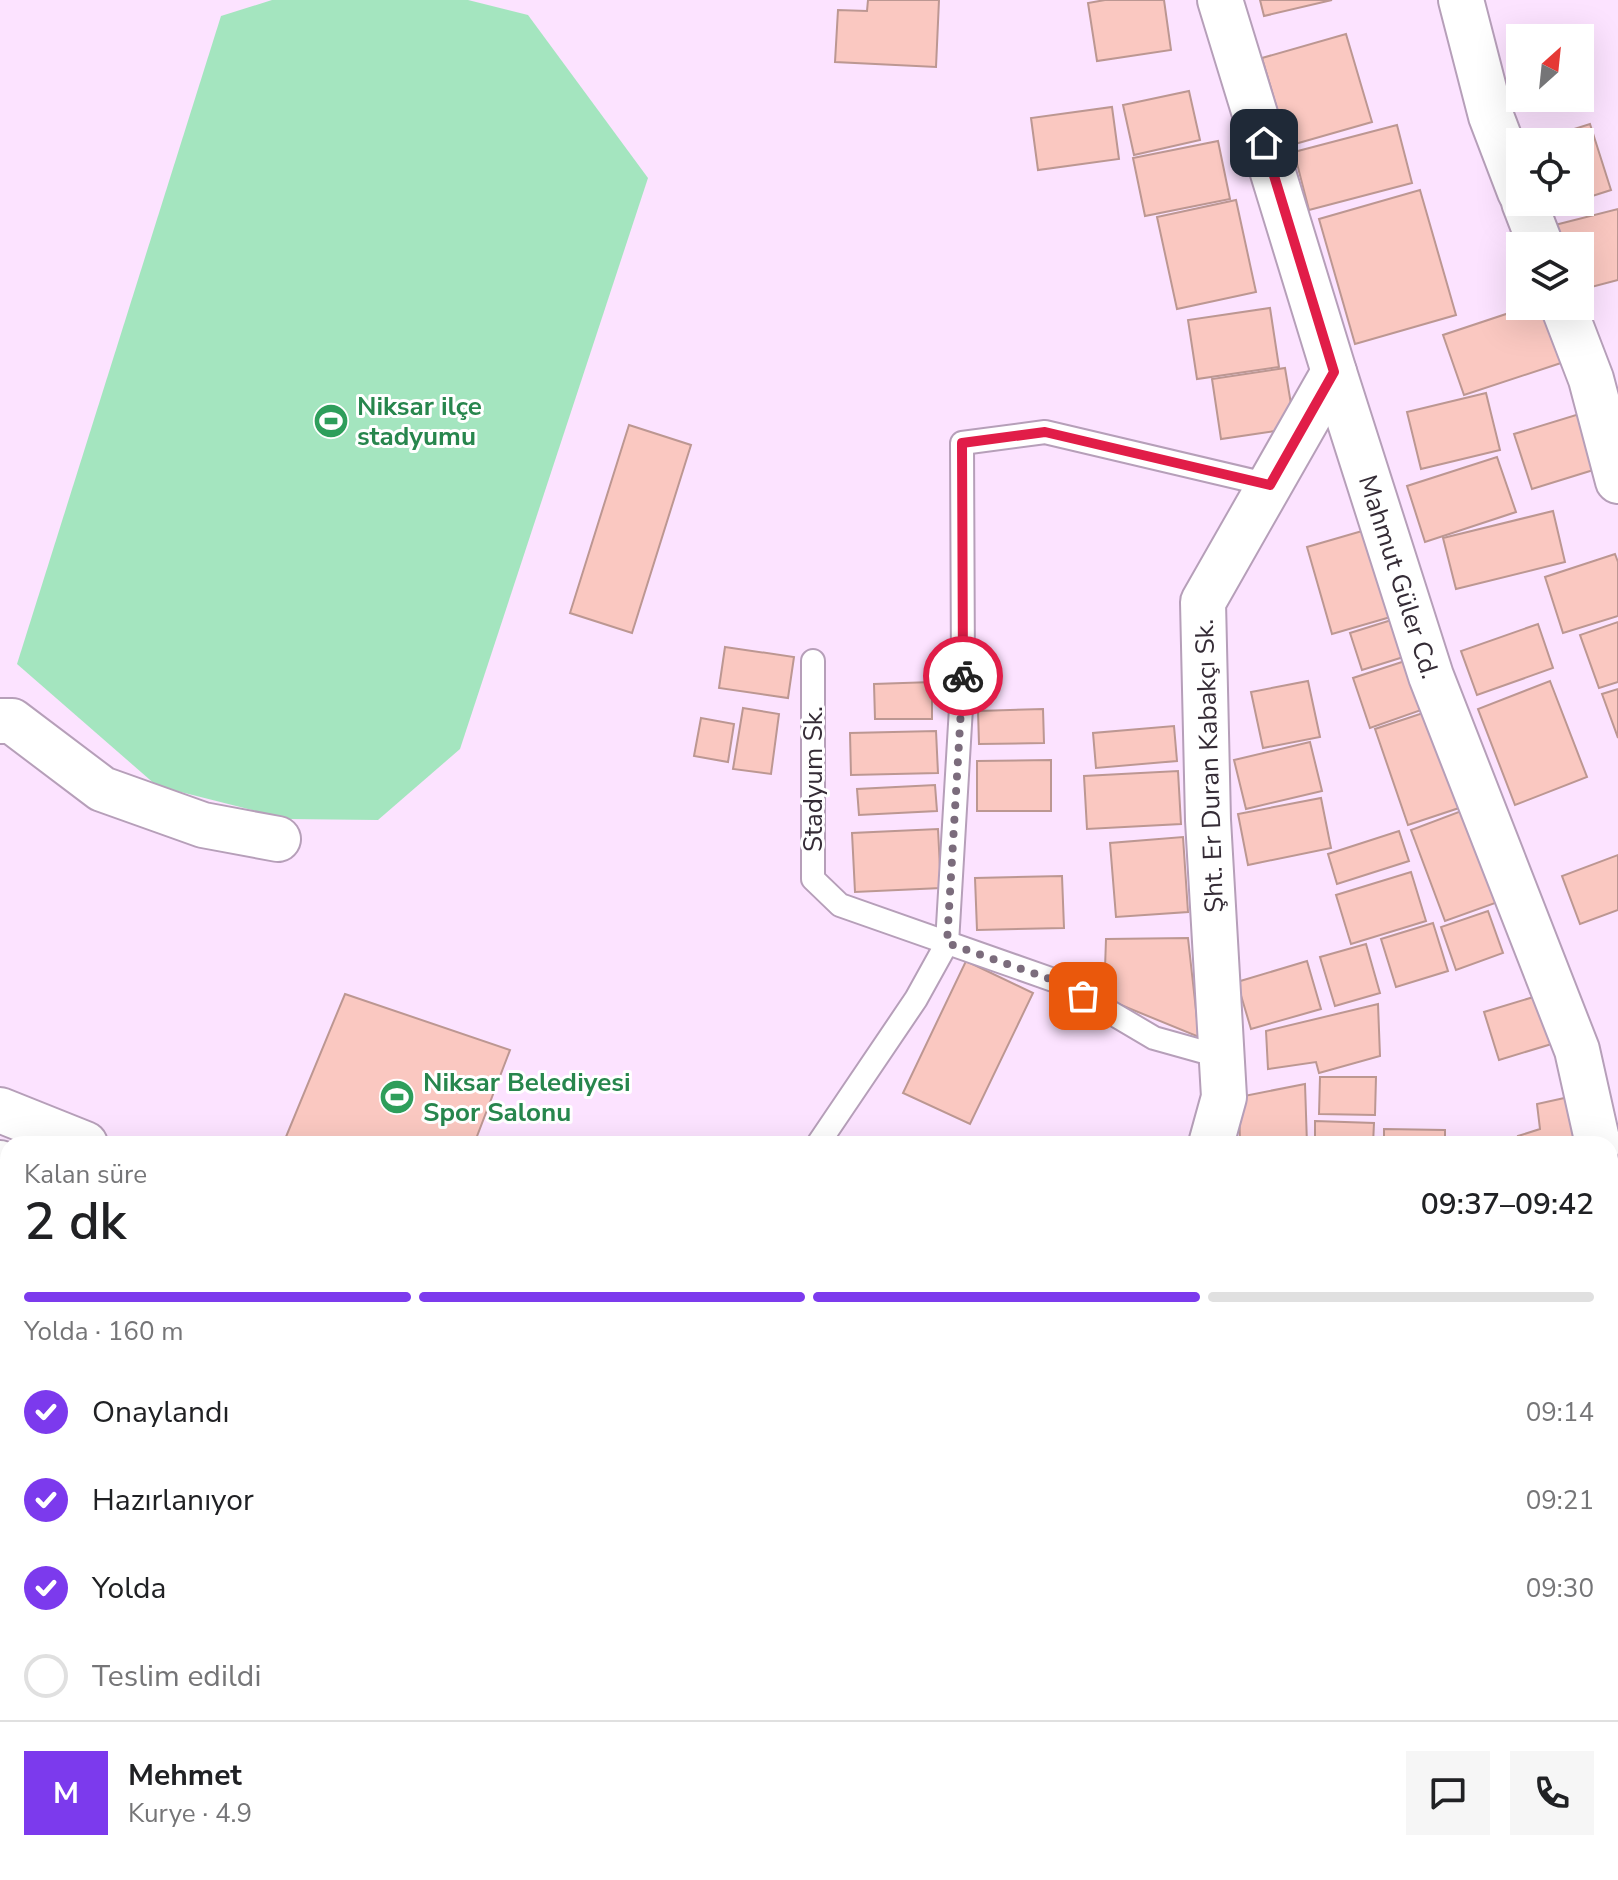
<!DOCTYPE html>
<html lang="tr">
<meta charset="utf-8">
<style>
:root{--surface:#fff;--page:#f6f6f6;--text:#202124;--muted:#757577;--line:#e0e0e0;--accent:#7c3aed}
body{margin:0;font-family:"Nunito Sans",sans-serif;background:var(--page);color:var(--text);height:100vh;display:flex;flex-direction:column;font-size:30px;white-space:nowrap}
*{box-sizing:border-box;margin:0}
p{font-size:26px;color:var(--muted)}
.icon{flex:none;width:44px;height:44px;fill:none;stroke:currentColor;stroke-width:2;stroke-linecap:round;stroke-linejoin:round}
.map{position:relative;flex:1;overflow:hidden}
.details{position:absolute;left:0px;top:1136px;width:1618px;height:744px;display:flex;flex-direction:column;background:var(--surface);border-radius:24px 24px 0 0;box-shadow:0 8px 32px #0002}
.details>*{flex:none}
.needle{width:52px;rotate:27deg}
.buttons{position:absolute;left:1506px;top:24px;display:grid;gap:16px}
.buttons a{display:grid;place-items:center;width:88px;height:88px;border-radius:0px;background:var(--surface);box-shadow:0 8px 32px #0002;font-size:40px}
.pin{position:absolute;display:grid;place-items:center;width:68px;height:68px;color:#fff;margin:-34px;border-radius:16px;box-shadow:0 4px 12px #0006}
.courier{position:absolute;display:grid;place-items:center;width:80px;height:80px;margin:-40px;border:6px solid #e11d48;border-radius:50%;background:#fff;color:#222;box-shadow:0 2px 10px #0007}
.head em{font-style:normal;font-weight:600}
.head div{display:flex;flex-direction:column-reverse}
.head{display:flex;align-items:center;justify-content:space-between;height:136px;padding:0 24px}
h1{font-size:52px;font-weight:600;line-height:60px}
.bar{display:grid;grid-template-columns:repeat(4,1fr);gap:12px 8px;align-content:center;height:96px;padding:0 24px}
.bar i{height:10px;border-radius:6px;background:var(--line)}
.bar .on{background:var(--accent)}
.bar p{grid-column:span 4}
.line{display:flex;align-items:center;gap:20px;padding:0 24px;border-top:2px solid var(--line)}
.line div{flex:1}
.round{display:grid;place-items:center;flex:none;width:84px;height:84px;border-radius:0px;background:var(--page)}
ol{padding:0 24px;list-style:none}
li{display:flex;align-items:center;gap:24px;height:88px}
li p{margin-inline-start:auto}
li .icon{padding:8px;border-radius:50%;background:var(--accent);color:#fff;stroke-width:4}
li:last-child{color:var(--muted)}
li i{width:44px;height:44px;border:4px solid var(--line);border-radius:50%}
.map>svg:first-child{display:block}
</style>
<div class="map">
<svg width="1618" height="1880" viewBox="0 0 1618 1880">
<rect width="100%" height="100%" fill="#fce3ff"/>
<!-- green -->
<polygon fill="#a4e5bf" points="272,0 468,0 528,15 648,178 460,749 378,820 288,819 157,786 17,664 221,16"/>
<!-- building -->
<g fill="#fac8c1" stroke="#bc9792" stroke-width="2">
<polygon points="868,0 939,0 936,67 835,62 838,10 867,11"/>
<polygon points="1105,0 1164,0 1171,50 1097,61 1088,3"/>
<polygon points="1260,0 1332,0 1264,16"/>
<polygon points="1346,34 1372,122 1288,146 1262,58"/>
<polygon points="1189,91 1200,140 1134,155 1123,105"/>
<polygon points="1112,107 1119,159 1038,170 1031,118"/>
<polygon points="1590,124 1611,190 1580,200 1580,142 1533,142"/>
<polygon points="1397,125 1412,183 1309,210 1294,152"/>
<polygon points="1218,141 1230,199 1145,216 1133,158"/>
<polygon points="1420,190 1456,315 1355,344 1319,219"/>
<polygon points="1236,200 1256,292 1177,309 1157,217"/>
<polygon points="1618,209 1618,280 1580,290 1580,246 1552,246 1547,227"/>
<polygon points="1530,306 1551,306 1570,360 1464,395 1443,335"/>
<polygon points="1270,308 1279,367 1197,379 1188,320"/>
<polygon points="1285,368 1295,428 1221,439 1212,379"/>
<polygon points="1486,393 1500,450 1421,469 1407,412"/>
<polygon points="1586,412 1603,467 1532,489 1514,434"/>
<polygon points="629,425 691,445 632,633 570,613"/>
<polygon points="1497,457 1516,512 1425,542 1407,486"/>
<polygon points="1553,511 1565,562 1456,589 1443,538"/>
<polygon points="1369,529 1394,616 1332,634 1307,547"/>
<polygon points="1615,554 1618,562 1618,616 1563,633 1545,577"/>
<polygon points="1401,617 1413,654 1362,670 1350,633"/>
<polygon points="1618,622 1618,682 1599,688 1580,635"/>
<polygon points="1538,624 1553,668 1477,695 1461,651"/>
<polygon points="725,647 794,657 788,698 719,688"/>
<polygon points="1411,659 1427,708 1370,728 1353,678"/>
<polygon points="1308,681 1320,737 1263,748 1251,692"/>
<polygon points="1550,681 1587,777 1515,805 1478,709"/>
<polygon points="932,682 932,719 875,719 874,684"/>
<polygon points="1618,689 1618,738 1602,694"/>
<polygon points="743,708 779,714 771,774 733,769"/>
<polygon points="1043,709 1044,743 979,744 978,711"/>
<polygon points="1426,712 1459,808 1408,825 1375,729"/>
<polygon points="701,718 734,724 728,762 694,756"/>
<polygon points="1174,726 1177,761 1096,768 1093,733"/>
<polygon points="936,731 938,773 851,775 850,733"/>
<polygon points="1310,742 1322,791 1246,809 1234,760"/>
<polygon points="1051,760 1051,811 977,811 977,761"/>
<polygon points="1178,771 1181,824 1087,829 1084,776"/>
<polygon points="935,785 937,811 859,815 857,789"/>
<polygon points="1321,798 1331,848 1248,865 1238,814"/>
<polygon points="1464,810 1498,902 1445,921 1411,830"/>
<polygon points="938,829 941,888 855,892 852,833"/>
<polygon points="1399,831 1409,861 1337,884 1328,854"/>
<polygon points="1183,837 1188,912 1116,917 1110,843"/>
<polygon points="1618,855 1618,910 1580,924 1562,876"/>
<polygon points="1411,872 1426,921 1351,944 1336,895"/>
<polygon points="1062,876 1064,928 977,930 975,878"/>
<polygon points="1488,911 1503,953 1456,970 1441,927"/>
<polygon points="1433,923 1448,971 1396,987 1381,939"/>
<polygon points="1188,938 1199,1037 1104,998 1106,939"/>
<polygon points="1366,944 1380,993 1335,1006 1320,957"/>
<polygon points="966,961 1033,993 970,1124 903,1093"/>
<polygon points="1307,961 1321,1009 1251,1029 1237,982"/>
<polygon points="345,994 510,1050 474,1144 283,1144"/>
<polygon points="1540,995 1555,1043 1499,1060 1484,1012"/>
<polygon points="1378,1004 1380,1056 1319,1073 1316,1062 1268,1069 1266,1031"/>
<polygon points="1320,1077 1376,1077 1375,1115 1319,1114"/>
<polygon points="1305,1084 1307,1144 1240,1144 1239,1097"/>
<polygon points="1569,1097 1581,1144 1520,1144 1518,1136 1540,1129 1537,1104"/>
<polygon points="1315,1121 1374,1123 1373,1144 1315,1144"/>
<polygon points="1384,1129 1445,1130 1445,1144 1384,1144"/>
<polygon points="207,1872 332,1872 334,1873 330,1880 220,1880"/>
</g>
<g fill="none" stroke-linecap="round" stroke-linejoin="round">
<defs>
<g id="service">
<polyline points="813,661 813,879 840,905 1059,982 1154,1038 1222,1057"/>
<polyline points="818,1144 916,999 947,943 963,674 962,443 1045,432 1270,485"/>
</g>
<g id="minor">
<polyline points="1461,0 1491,116 1520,192"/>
<polyline points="1524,202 1541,246"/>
<polyline points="1563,306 1591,379 1618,481"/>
<polyline points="0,721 12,721 102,789 203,825 278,839"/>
<polyline points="1211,1144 1224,1097 1208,820 1203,602 1334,372"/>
<polyline points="0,1395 8,1392"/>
<polyline points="0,1744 8,1753"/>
<polyline points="118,1872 126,1880"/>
<polyline points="686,1880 691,1872"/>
<polyline points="1159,1880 1159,1872"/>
</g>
<g id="tertiary">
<path id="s1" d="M1220,0L1334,372L1431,676L1577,1050L1598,1144"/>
<polyline points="1610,1244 1618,1345"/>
</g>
<g id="secondary">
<polyline points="0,1110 85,1144"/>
<polyline points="0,1163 8,1166"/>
<polyline points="1098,1872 1109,1880"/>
</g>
</defs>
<!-- service casing -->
<use href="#service" stroke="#b69fb9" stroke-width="26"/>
<!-- minor casing -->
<use href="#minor" stroke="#b69fb9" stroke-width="48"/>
<!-- tertiary casing -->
<use href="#tertiary" stroke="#b69fb9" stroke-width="48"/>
<!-- secondary casing -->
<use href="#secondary" stroke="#b69fb9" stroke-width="48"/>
<!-- service -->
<use href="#service" stroke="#fff" stroke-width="22"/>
<!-- minor -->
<use href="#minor" stroke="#fff" stroke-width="44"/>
<!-- tertiary -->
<use href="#tertiary" stroke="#fff" stroke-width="44"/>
<!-- secondary -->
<use href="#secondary" stroke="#fff" stroke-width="44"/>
</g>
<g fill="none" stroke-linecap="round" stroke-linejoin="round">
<!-- done -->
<polyline stroke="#7b6c7c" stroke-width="8" stroke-dasharray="0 14.4" points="963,676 947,943 1059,982 1083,996"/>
<!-- route -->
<polyline stroke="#e11d48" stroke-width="10" points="963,676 962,443 1045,432 1270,485 1334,372 1264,143"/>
</g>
<!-- icons -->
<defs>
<symbol id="stadium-disc" viewBox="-11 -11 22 22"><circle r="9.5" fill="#2e9e5b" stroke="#fff"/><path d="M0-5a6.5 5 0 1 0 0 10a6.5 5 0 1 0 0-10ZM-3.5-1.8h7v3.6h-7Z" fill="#fff"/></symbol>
</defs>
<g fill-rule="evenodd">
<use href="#stadium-disc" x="311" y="401" width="40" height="40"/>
<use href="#stadium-disc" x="377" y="1077" width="40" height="40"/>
</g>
<g text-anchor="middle" stroke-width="6" stroke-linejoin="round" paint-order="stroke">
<!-- leisure labels -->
<g font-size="26" font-weight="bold" fill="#27864d" stroke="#fff" text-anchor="start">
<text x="357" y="415">Niksar ilçe<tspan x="357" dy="30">stadyumu</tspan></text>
<text x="423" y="1091">Niksar Belediyesi<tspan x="423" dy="30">Spor Salonu</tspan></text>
</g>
<!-- street labels -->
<g font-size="26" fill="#352c36" stroke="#fff">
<text dy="9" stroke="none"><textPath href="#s1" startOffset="604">Mahmut Güler Cd.</textPath></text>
<text transform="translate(1209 766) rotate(-92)" y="9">Şht. Er Duran Kabakçı Sk.</text>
<text transform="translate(813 779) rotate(-90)" y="9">Stadyum Sk.</text>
</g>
</g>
</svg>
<div class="buttons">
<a><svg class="needle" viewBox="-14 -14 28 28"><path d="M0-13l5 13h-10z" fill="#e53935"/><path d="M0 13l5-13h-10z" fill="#757577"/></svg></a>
<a><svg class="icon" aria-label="locate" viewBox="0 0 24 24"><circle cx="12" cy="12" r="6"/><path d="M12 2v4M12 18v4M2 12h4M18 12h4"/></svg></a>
<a><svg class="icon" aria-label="layers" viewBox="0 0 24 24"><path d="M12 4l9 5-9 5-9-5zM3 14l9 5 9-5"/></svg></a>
</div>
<div class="pin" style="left:1083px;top:996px;background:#ea580c"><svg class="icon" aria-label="bag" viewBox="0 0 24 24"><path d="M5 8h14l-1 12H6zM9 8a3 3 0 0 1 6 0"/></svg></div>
<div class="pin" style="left:1264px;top:143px;background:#1f2937"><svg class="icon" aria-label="home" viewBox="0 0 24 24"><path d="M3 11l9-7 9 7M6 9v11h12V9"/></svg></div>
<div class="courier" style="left:963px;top:676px"><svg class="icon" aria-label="bike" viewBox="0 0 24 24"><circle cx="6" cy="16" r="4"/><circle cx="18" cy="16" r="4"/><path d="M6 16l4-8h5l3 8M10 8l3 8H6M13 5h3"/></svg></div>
<section class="details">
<div class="head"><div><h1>2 dk</h1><p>Kalan süre</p></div><em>09:37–09:42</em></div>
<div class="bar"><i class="on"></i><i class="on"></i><i class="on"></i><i></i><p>Yolda · 160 m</p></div>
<ol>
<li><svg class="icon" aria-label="check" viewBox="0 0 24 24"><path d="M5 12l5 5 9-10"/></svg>Onaylandı<p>09:14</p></li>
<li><svg class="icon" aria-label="check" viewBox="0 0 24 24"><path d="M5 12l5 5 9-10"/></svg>Hazırlanıyor<p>09:21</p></li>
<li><svg class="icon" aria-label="check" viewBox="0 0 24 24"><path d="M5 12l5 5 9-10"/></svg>Yolda<p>09:30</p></li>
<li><i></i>Teslim edildi</li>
</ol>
<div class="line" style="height:144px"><b class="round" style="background:var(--accent);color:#fff">M</b><div><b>Mehmet</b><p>Kurye · 4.9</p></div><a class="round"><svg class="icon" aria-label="chat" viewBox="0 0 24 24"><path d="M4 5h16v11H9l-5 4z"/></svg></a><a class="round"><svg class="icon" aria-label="phone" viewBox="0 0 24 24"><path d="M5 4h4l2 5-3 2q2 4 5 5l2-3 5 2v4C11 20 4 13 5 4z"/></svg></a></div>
</section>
</div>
